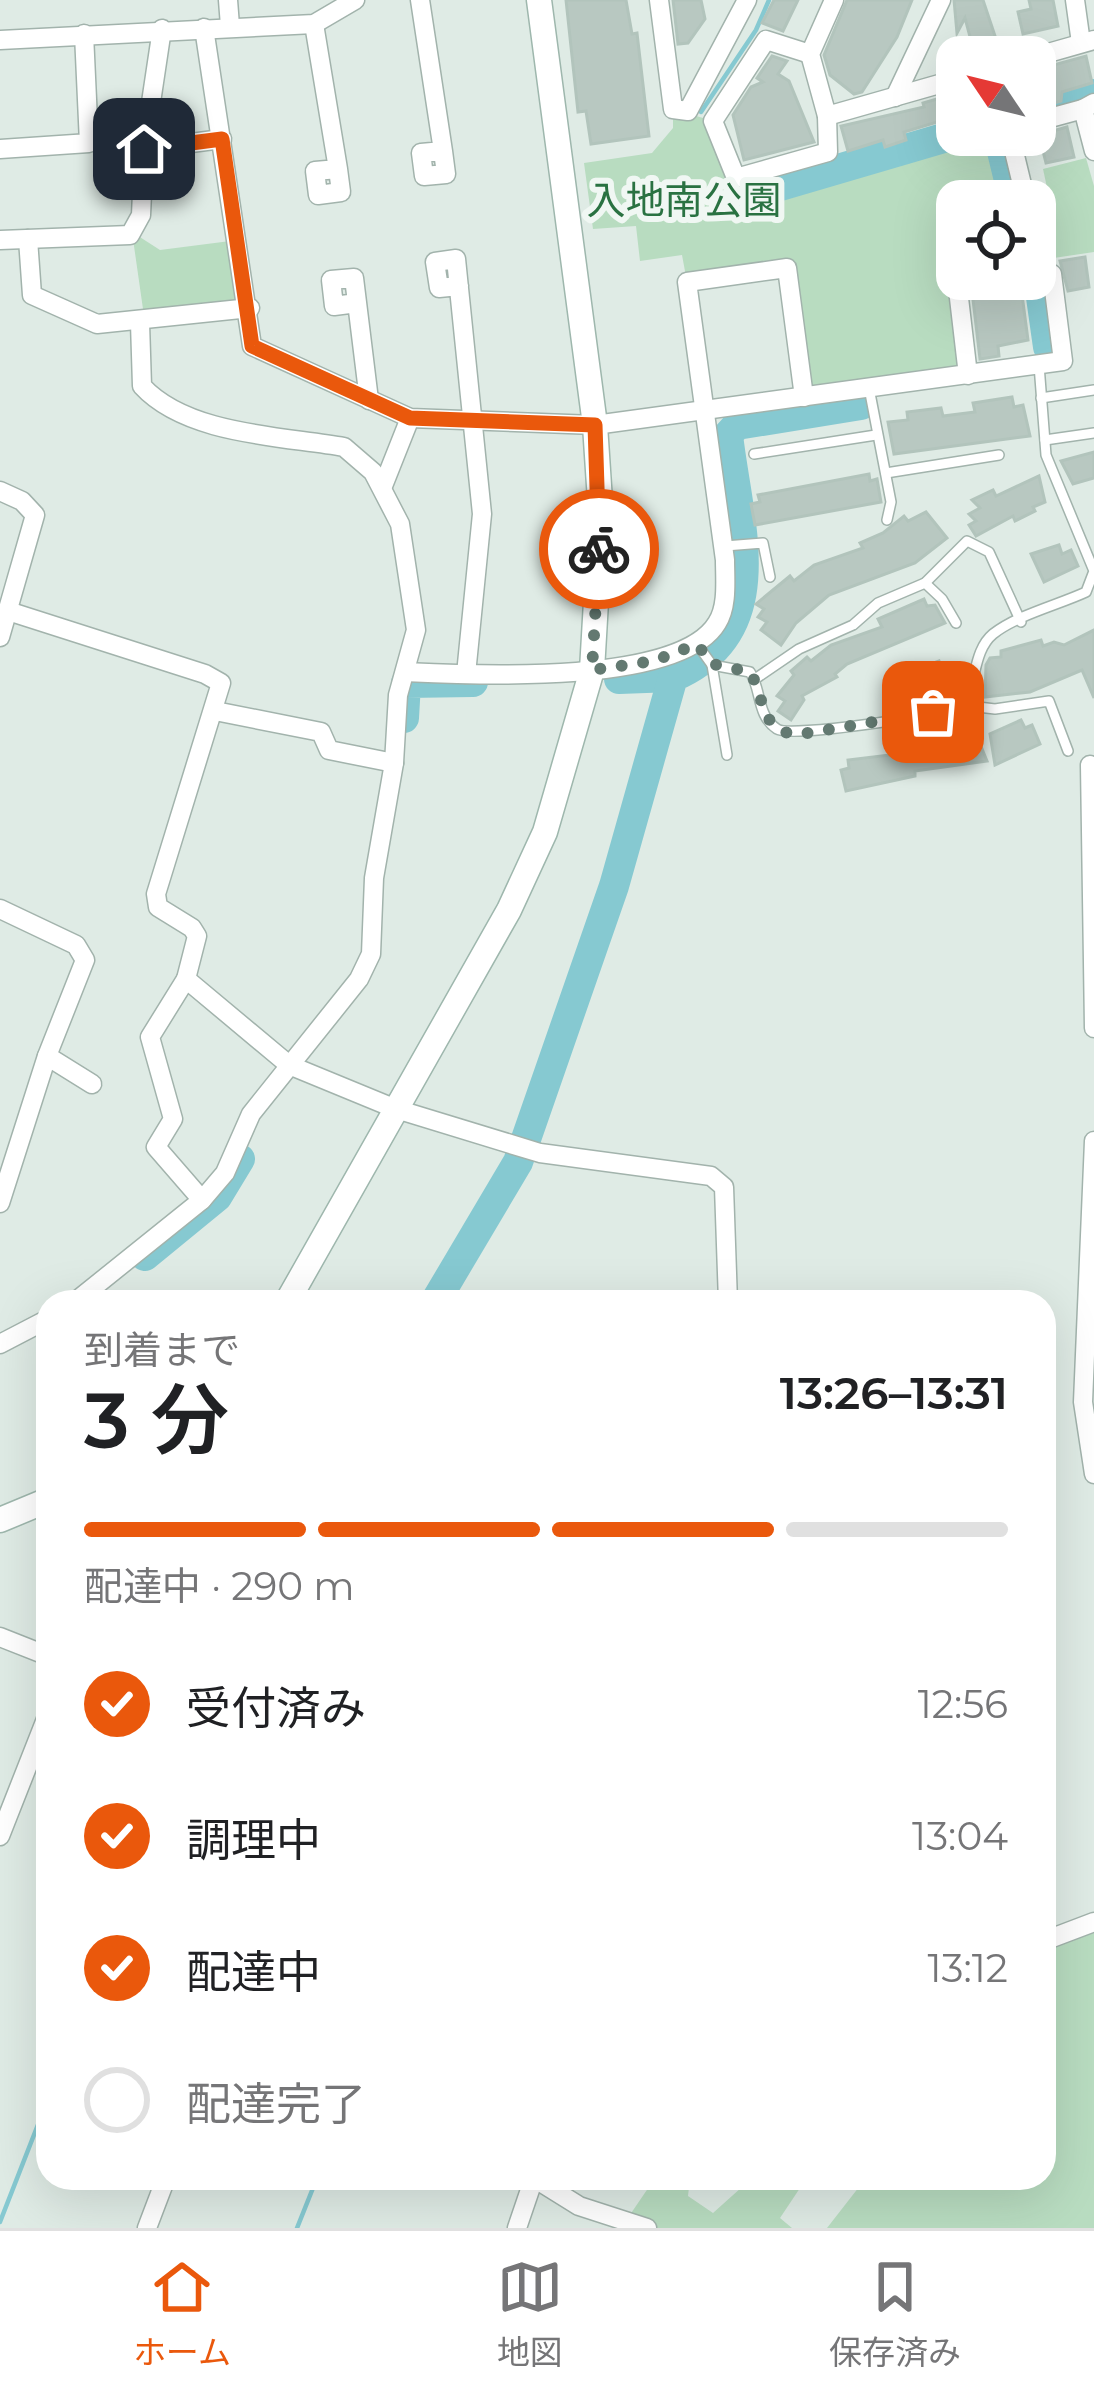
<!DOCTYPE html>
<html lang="ja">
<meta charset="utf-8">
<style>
:root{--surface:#fff;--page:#f2f2f2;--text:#202124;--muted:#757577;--line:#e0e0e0;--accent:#ea580c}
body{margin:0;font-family:Montserrat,"Noto Sans JP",sans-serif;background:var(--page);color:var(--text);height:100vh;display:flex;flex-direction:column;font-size:45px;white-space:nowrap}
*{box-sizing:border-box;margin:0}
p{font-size:39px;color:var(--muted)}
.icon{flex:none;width:66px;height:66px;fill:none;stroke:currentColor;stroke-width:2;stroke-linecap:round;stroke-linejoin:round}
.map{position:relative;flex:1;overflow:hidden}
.sheet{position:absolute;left:36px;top:1290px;width:1020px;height:900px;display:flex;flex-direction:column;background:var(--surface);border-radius:36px;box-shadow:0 12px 48px #0002}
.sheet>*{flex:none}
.needle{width:78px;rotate:305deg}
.fabs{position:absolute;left:936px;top:36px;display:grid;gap:24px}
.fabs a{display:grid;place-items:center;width:120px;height:120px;border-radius:24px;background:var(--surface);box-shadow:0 12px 48px #0002;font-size:60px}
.pin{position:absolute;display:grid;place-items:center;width:102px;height:102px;color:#fff;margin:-51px;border-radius:24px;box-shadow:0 6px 18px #0006}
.courier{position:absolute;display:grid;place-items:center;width:120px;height:120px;margin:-60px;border:9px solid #ea580c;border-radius:50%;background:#fff;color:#222;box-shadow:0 3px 15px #0007}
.summary em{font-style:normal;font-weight:600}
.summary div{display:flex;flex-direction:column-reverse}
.summary{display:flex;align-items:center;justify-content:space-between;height:204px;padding:0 48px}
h1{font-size:78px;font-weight:600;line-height:90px}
.bar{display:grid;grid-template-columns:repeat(4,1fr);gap:18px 12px;align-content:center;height:144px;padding:0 48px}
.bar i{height:15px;border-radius:9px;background:var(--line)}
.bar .current{background:var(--accent)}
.bar p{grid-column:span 4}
ol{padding:0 48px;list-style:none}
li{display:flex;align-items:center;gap:36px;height:132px}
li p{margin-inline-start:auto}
li .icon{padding:12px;border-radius:50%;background:var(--accent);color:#fff;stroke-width:4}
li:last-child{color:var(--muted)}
li i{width:66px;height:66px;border:6px solid var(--line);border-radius:50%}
.dock{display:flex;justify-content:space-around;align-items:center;height:168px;border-top:3px solid var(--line);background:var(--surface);font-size:33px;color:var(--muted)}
.dock a{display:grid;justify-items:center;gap:6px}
.dock .current{color:var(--accent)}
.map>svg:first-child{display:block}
</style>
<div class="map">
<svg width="1094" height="2228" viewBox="0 0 1094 2228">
<rect width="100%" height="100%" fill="#dfebe5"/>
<!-- green -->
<g fill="#b8dcc0">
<polygon points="673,109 713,121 740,203 988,135 1005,201 957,201 957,279 968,375 804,397 787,268 687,282 682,255 640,261 636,226 593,229 584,163 652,153 673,128"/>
<polygon points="1086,158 1094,186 1094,252 1047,259 1036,202 1049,197 1043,169"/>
<polygon points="132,232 160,250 238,240 250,308 145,323"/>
<polygon points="1094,1932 1094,2228 827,2228 866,2178 1044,2178 1044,1951"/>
<polygon points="655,2178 690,2178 688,2196 713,2213 752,2178 786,2178 800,2188 780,2218 792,2228 621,2228"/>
</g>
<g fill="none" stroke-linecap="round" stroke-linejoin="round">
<!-- stream -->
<g stroke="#86c9d1" stroke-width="4.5">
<polyline points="701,112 756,30 769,0"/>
<polyline points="0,2222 48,2099"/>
<polyline points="297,2228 317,2178"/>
</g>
<!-- river -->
<g stroke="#86c9d1" stroke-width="30">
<polyline points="1035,111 1094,94"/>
<polyline points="998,135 1014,201"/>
<polyline points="743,197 957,134"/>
<polyline points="1038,276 1048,347"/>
<polyline points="619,679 673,677"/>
<polyline points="404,718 406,683 473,682"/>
<polyline points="145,1256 217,1197 240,1159"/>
<path d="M435,1302L518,1162L614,886L673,677C778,632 738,524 728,435L737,425L861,405"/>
</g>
</g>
<!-- building -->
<g fill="#b8c8c1" stroke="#b2c4bc" stroke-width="3">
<polygon points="566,0 626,0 632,34 637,33 649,136 591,144 586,111 578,112"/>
<polygon points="673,0 701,0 705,19 688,43 678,44"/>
<polygon points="774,0 798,0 783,31 762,23"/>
<polygon points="847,0 912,0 897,37 862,92 854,94 830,75 824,55"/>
<polygon points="954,0 983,0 997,42 973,48 965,18 957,33"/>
<polygon points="1029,0 1053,0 1058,26 1023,34 1018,12 1031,9"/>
<polygon points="772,56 787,61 778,74 789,81 814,142 744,160 733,115 751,87 763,82 757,78"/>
<polygon points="1086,56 1092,83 1062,92 1061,101 1039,107 1035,70"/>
<polygon points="954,94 957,116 904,132 906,140 885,147 883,140 848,151 841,126 924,107 923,103"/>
<polygon points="1067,127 1074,157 1046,163 1039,135"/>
<polygon points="1085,257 1089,287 1068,291 1060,261"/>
<polygon points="995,282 996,292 1021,287 1028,340 998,346 999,356 980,359 972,291"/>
<polygon points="1012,397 1014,407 1023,405 1030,436 894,454 888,422 908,420 907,412 941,408 943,416 975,412 973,403"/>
<polygon points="1094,452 1094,478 1073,484 1061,461"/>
<polygon points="869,474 870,481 877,479 881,502 755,525 751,504 760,502 758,495"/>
<polygon points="1039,476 1045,502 1033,507 1035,511 1015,521 1013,516 976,536 969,525 976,521 969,514 980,508 972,500 993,490 996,496"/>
<polygon points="926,512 947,538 915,563 829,595 796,623 781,645 761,630 767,622 758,617 764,609 756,604 790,576 794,581 814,565 863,548 860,543 883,533 904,516 908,521"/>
<polygon points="1059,545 1062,554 1071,550 1078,566 1044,582 1031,554"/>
<polygon points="924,599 927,606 935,605 945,623 847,664 835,674 837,677 802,696 804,700 791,720 778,711 785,701 777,696 794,675 791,671 807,657 811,661 831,645 882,627 878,619"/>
<polygon points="1094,630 1094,698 1082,670 1030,692 985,697 986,665 990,658 1001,657 1001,651 1041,640 1043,646 1054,642 1064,645"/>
<polygon points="939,661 942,670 948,667 957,687 893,711 885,691 894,687 891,679"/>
<polygon points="1021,720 1025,728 1032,725 1040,744 995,765 990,734"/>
<polygon points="958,734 959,741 968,739 968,743 978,739 987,761 915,771 915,776 846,791 841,770 849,768 848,760 898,754 908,749 907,743"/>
</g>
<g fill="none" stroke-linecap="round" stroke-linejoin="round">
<defs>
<g id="lane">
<polyline points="869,388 891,502 887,520"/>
<polyline points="1041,398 1094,390"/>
<polyline points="1045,440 1094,433"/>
<polyline points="754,454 876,435"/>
<polyline points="886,473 999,455"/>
<polyline points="725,546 763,543 770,577"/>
<polyline points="925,583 967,541 989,552 1021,622"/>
<path d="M697,644L712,665L750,672C762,690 756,715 777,729C790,738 938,716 958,706C978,695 970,653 993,634C1017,615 1058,605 1086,592L1094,571L1046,455L1039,365"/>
<polyline points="712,665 727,755"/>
<polyline points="755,679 799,649 853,625 878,603 925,583 942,599 956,623"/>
<polyline points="961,705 995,709 1049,701 1068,751"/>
</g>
<g id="street">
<polyline points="228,0 230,26"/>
<polyline points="420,0 443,151 446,174 424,176 421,153 443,151"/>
<polyline points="659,0 673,109 688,111 747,0"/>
<polyline points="834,0 810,54 827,116 957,79"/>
<polyline points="1075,0 1081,43"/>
<polyline points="314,24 338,169 341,192 318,195 315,171 338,169"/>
<polyline points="204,28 252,346 410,418 595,425 1063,361 1052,274 1041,267"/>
<polyline points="0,40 314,24 355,0"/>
<polyline points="810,54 766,40 713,121 736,178 828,152 827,116"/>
<polyline points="1034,57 1094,40"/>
<polyline points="895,97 941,0"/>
<polyline points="1094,103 1083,109 1094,151"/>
<polyline points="1035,122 1083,109"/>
<polyline points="1010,135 1026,201"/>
<polyline points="0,149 89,143 84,34"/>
<polyline points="144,149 222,139"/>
<polyline points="28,239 32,295 97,324 250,308"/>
<polyline points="0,240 130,235 141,215 144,149 162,29"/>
<polyline points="1035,242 1041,267 1035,268"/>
<polyline points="967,279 957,281 968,375"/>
<polyline points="459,286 439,288 435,262 456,259 482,514 466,674"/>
<polyline points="357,303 334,306 331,280 354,278 369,400"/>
<polyline points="383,486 410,418"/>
<polyline points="0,491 22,501 35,515 0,637"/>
<polyline points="8,611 205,674 221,683 156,894 158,907 192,928 197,936 186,979 289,1065 396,1109 540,1153 711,1176 724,1187 728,1302"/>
<path d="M405,672C472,675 679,686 717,623C728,606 725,580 725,560L687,282L787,268L804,397"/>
<polyline points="215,711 321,732 329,750 394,763"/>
<polyline points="1090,765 1094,1028"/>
<polyline points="0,909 76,945 85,960 47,1056 0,1203"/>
<polyline points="186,979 150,1037 173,1119 156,1147 202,1200"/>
<polyline points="47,1056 92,1084"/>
<polyline points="1094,1141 1083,1402 1094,1474"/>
<path d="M75,1302L202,1200L225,1173L251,1114L359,979L371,954L374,878L394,763L398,695L416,630L400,524L373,472L344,447C282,436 187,435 142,386L140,323"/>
<polyline points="0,1344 48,1319"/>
<polyline points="0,1637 48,1656"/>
<polyline points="0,1836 48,1714"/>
<polyline points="1044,1941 1094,1922"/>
<polyline points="534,2178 579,2206 647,2228"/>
<polyline points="147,2228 166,2178"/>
<polyline points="517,2228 534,2178"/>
</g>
<g id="secondary">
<polyline points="287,1302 509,910 545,832 592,670 601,516 595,425 539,0"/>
<polyline points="0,1520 48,1500"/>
</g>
</defs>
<!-- lane casing -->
<use href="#lane" stroke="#a2b3ac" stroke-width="12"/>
<!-- street casing -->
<use href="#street" stroke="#a2b3ac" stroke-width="21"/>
<!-- secondary casing -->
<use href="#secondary" stroke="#9eb7ad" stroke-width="27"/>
<!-- lane -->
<use href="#lane" stroke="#fff" stroke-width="9"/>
<!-- street -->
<use href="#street" stroke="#fff" stroke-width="18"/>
<!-- secondary -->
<use href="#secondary" stroke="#fff" stroke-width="24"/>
</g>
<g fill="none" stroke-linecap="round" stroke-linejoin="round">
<!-- done -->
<path stroke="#637971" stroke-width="12" stroke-dasharray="0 21.6" d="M599,549L592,670L654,661L697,644L712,664L750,672C766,699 758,728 796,735L933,712"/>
<!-- route -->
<polyline stroke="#ea580c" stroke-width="15" points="144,149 222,139 252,346 410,418 595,425 599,549"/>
</g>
<g text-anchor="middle" stroke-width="12" stroke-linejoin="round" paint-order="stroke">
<!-- park labels -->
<g font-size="39" fill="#2a7242" stroke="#f0f7f3">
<text x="684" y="214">入地南公園</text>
</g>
</g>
</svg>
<div class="fabs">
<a><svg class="needle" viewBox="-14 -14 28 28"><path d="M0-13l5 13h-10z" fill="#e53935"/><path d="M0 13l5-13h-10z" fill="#757577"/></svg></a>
<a><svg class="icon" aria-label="locate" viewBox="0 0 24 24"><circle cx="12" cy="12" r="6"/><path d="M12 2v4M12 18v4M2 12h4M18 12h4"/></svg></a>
</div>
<div class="pin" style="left:933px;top:712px;background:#ea580c"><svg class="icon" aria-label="bag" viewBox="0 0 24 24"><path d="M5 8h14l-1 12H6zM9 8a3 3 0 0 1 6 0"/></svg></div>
<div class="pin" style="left:144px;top:149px;background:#1f2937"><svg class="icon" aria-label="home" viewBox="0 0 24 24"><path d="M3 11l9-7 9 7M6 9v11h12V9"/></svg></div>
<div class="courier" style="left:599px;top:549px"><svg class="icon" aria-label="bike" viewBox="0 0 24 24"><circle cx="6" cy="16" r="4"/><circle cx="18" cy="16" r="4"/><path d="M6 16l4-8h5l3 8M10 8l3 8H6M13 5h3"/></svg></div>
<section class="sheet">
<div class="summary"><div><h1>3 分</h1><p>到着まで</p></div><em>13:26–13:31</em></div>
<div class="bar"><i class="current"></i><i class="current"></i><i class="current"></i><i></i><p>配達中 · 290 m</p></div>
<ol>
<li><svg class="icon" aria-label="check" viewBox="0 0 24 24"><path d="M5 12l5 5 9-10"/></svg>受付済み<p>12:56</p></li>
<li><svg class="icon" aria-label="check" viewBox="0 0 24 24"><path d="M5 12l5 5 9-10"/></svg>調理中<p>13:04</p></li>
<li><svg class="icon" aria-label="check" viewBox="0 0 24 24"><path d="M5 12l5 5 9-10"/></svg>配達中<p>13:12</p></li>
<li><i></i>配達完了</li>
</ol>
</section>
</div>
<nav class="dock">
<a class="current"><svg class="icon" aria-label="home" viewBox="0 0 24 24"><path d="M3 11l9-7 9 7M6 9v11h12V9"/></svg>ホーム</a>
<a><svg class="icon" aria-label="map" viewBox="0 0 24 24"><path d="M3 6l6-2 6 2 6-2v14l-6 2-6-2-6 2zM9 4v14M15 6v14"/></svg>地図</a>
<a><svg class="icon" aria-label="saved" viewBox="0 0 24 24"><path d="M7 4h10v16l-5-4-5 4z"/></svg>保存済み</a>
</nav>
